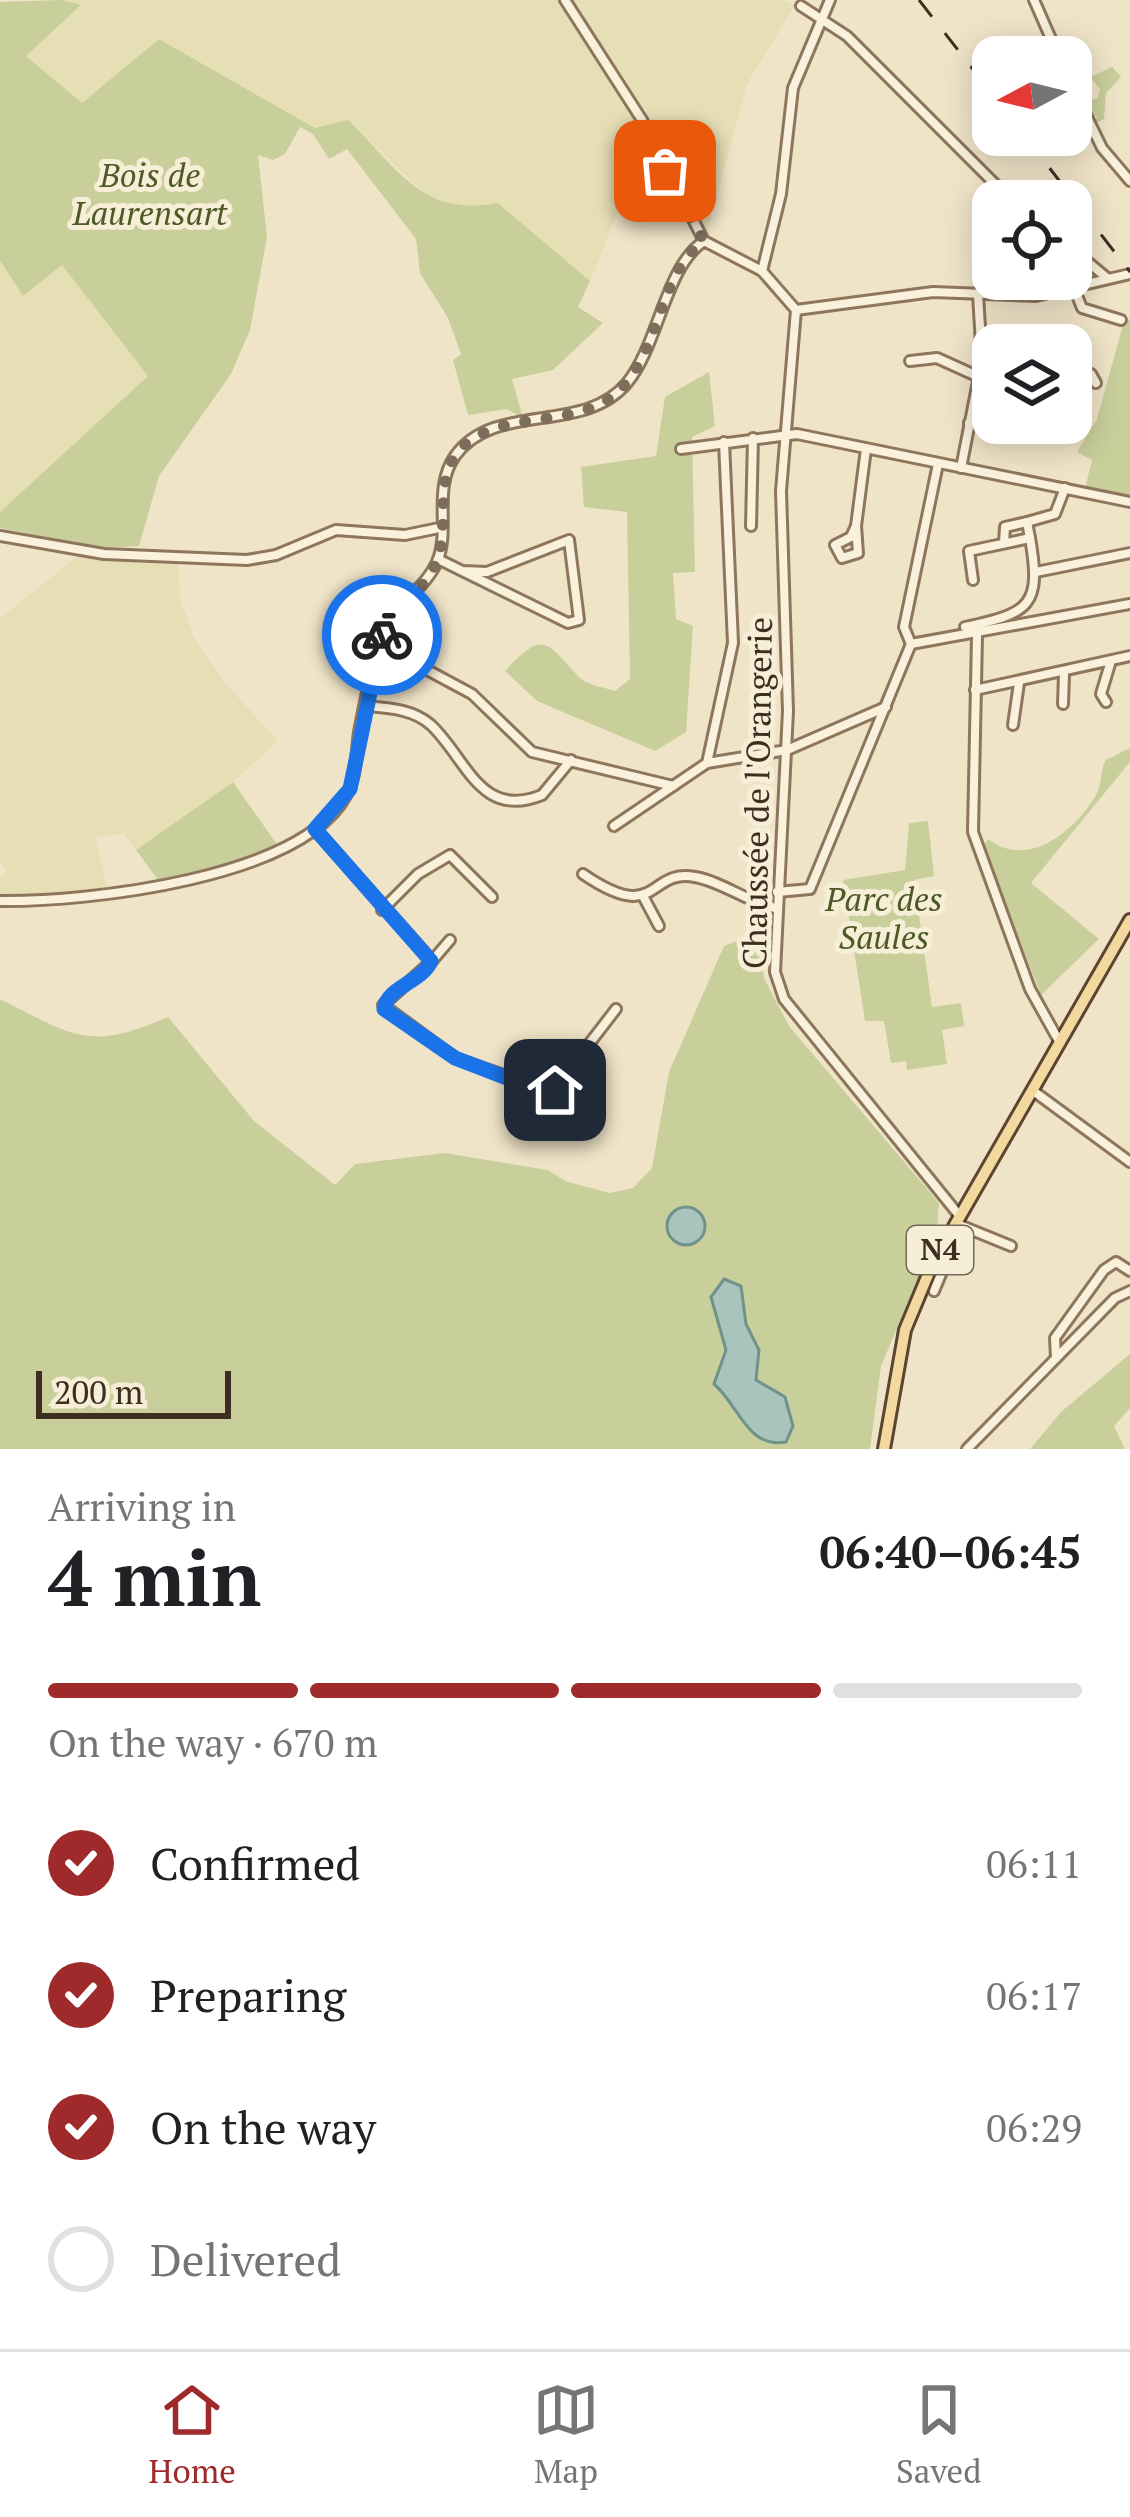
<!DOCTYPE html>
<meta charset="utf-8">
<style>
:root{--surface:#fff;--page:#f2f2f2;--text:#202124;--muted:#757577;--line:#e0e0e0;--accent:#9e2a2b}
body{margin:0;font-family:"PT Serif",serif;background:var(--page);color:var(--text);height:100vh;display:flex;flex-direction:column;font-size:45px;white-space:nowrap}
*{box-sizing:border-box;margin:0}
p{font-size:39px;color:var(--muted)}
.icon{flex:none;width:66px;height:66px;fill:none;stroke:currentColor;stroke-width:2;stroke-linecap:round;stroke-linejoin:round}
.map{position:relative;height:1449px;overflow:hidden}
.panel{display:flex;flex-direction:column;background:var(--surface);flex:1}
.panel>*{flex:none}
.needle{width:78px;rotate:263deg}
.buttons{position:absolute;left:972px;top:36px;display:grid;gap:24px}
.buttons a{display:grid;place-items:center;width:120px;height:120px;border-radius:24px;background:var(--surface);box-shadow:0 6px 30px #0003;font-size:60px}
.scale{position:absolute;left:36px;bottom:30px;width:195px;box-sizing:border-box;padding-left:12px;border:6px solid #3d2e20;border-top:0;font-size:33px;line-height:42px;white-space:nowrap;color:#3d2e20;-webkit-text-stroke:9px #f7eed8;paint-order:stroke}
.pin{position:absolute;display:grid;place-items:center;width:102px;height:102px;color:#fff;margin:-51px;border-radius:24px;box-shadow:0 6px 18px #0006}
.courier{position:absolute;display:grid;place-items:center;width:120px;height:120px;margin:-60px;border:9px solid #1a73e8;border-radius:50%;background:#fff;color:#222;box-shadow:0 3px 15px #0007}
.summary em{font-style:normal;font-weight:700}
.summary div{display:flex;flex-direction:column-reverse}
.summary{display:flex;align-items:center;justify-content:space-between;height:204px;padding:0 48px}
h1{font-size:78px;font-weight:700;line-height:90px}
.bar{display:grid;grid-template-columns:repeat(4,1fr);gap:18px 12px;align-content:center;height:144px;padding:0 48px}
.bar i{height:15px;border-radius:9px;background:var(--line)}
.bar .selected{background:var(--accent)}
.bar p{grid-column:span 4}
ol{padding:0 48px;list-style:none}
li{display:flex;align-items:center;gap:36px;height:132px}
li p{margin-inline-start:auto}
li .icon{padding:12px;border-radius:50%;background:var(--accent);color:#fff;stroke-width:4}
li:last-child{color:var(--muted)}
li i{width:66px;height:66px;border:6px solid var(--line);border-radius:50%}
.menu{display:flex;justify-content:space-around;align-items:center;height:168px;border-top:3px solid var(--line);background:var(--surface);font-size:33px;color:var(--muted)}
.menu a{display:grid;justify-items:center;gap:6px}
.menu .selected{color:var(--accent)}
.map>svg:first-child{display:block}
</style>
<div class="map">
<svg width="1130" height="1449" viewBox="0 0 1130 1449">
<rect width="100%" height="100%" fill="#f0e4c8"/>
<!-- farmland -->
<g fill="#e6deb5">
<polygon points="61,0 782,0 795,5 747,84 707,233 681,193 656,135 647,140 590,281 498,203 465,210 432,201 348,120 316,128 160,39 82,104 26,56 80,6"/>
<polygon points="0,262 23,296 61,264 148,376 0,512"/>
<polygon points="78,556 178,558 180,599 194,638 226,684 278,741 233,782 136,850 124,834 95,837 107,887 0,898 0,877 7,872 0,862 0,618"/>
</g>
<!-- green -->
<g fill="#c9cf9b">
<path d="M61,0L81,5L26,56L82,103L159,39L315,128L348,120C398,168 422,218 498,203L590,281L578,307L603,323L553,370L512,379L523,418L507,409L468,415L453,360L461,354L448,318L420,273L416,239L347,149L329,159L313,134L300,127L285,154L273,160L258,155L267,237L250,330L231,374L159,476L139,546L105,548L0,528V512L148,376L62,265L23,296L0,261V2Z"/>
<polygon points="1112,67 1121,77 1106,93 1104,119 1094,124 1097,116 1091,118 1071,69 1085,100 1097,99 1100,90 1091,77"/>
<polygon points="1130,319 1130,497 1085,488 1092,460 1077,452 1097,419 1124,321"/>
<path d="M709,372L715,426L692,437L695,572L673,573L676,619L693,626L686,732L655,751L537,701L505,671C545,628 546,643 579,677C587,685 603,687 615,691L630,679L627,512L584,507L581,467L656,456L665,397Z"/>
<path d="M1130,748V762L1031,883L1099,939L1041,995L983,847L988,839C1028,870 1075,831 1096,795C1103,783 1099,772 1106,760Z"/>
<polygon points="233,782 278,846 245,863 161,884 136,850"/>
<polygon points="928,821 934,876 914,880 932,1007 961,1003 964,1026 942,1030 947,1064 907,1070 906,1061 891,1063 884,1021 865,1021 843,880 905,870 909,823"/>
<path d="M751,936L759,945L764,978L789,1026L939,1203L937,1234L881,1366L870,1449H0V999C74,1036 88,1052 168,1017L254,1121L335,1185L355,1164L444,1153L548,1170L565,1181L609,1193L633,1188L652,1168L669,1072L724,946Z"/>
<polygon points="1130,1354 1130,1408 1114,1426 1125,1449 1030,1449 1061,1412"/>
</g>
<!-- water -->
<g fill="#a9c4bc" stroke="#6f938a" stroke-width="3">
<circle cx="686" cy="1226" r="19"/>
<path d="M724,1279L741,1286L746,1324L759,1350L756,1380L785,1397L793,1426L786,1442C747,1449 739,1405 714,1384L726,1350L711,1297Z"/>
</g>
<g fill="none" stroke-linecap="round" stroke-linejoin="round">
<defs>
<g id="minor">
<polyline points="565,0 642,120 704,241"/>
<polyline points="1034,0 1059,57"/>
<polyline points="801,6 847,36 1012,201"/>
<polyline points="1071,84 1102,148 1130,181"/>
<polyline points="1071,248 1107,278"/>
<polyline points="762,271 781,194 793,88 830,0"/>
<polyline points="1074,288 1082,308 1121,320"/>
<polyline points="796,310 781,491 788,711 775,972 784,999 958,1214"/>
<polyline points="910,361 937,358 979,377"/>
<polyline points="1071,368 1091,374 1096,383"/>
<polyline points="969,423 1077,434"/>
<polyline points="681,449 797,434 1130,502"/>
<polyline points="961,468 982,361 978,294"/>
<polyline points="1027,522 1055,514 1065,488"/>
<polyline points="751,526 753,438"/>
<polyline points="856,526 851,537 835,545 842,558 858,553 856,526 866,449"/>
<polyline points="0,536 104,554 247,560 276,555 336,530 405,535 439,528"/>
<polyline points="438,559 568,623 579,620 569,540 487,572 463,571"/>
<polyline points="1036,572 1130,553"/>
<polyline points="973,580 969,551 1030,538 1027,522 1005,527 1004,543"/>
<path d="M965,627C1030,613 1042,606 1030,538"/>
<polyline points="977,636 973,832 1030,989 1059,1041"/>
<polyline points="911,644 1130,604"/>
<polyline points="911,644 904,627 938,464"/>
<polyline points="376,674 403,665 429,671 472,694 532,752 673,786"/>
<polyline points="975,690 1130,656"/>
<polyline points="1106,702 1101,694 1110,664"/>
<polyline points="1063,704 1064,674"/>
<path d="M366,706C389,708 413,709 431,725C467,759 480,820 542,795L571,760"/>
<polyline points="1013,725 1019,683"/>
<polyline points="707,763 733,643 724,442"/>
<polyline points="614,826 707,763 787,750 886,707"/>
<polyline points="315,829 432,961 383,1005 455,1058 552,1092 616,1009"/>
<path d="M583,874C659,926 647,868 695,877C723,882 747,902 775,908"/>
<polyline points="777,892 810,889 911,644"/>
<polyline points="643,896 659,926"/>
<path d="M0,901C86,902 303,879 347,794C357,776 356,752 359,732C365,701 372,664 383,634C393,605 424,591 437,562C451,529 432,489 455,456C495,400 583,436 627,383C659,344 665,267 704,241L762,271L796,310L933,292L1036,296L1130,274"/>
<polyline points="382,910 418,874 450,855 492,897"/>
<polyline points="432,961 450,940"/>
<polyline points="1032,1090 1130,1162"/>
<polyline points="957,1224 1011,1246"/>
<polyline points="934,1291 961,1226"/>
<polyline points="1056,1358 1055,1338 1104,1270 1116,1262 1130,1271"/>
<polyline points="967,1449 1115,1298 1130,1291"/>
</g>
<polyline id="major" points="884,1449 905,1330 932,1265 1130,920"/>
</defs>
<!-- minor casing -->
<use href="#minor" stroke="#8d765c" stroke-width="14"/>
<!-- major casing -->
<use href="#major" stroke="#5b4430" stroke-width="16"/>
<!-- minor -->
<use href="#minor" stroke="#faf1dc" stroke-width="8"/>
<!-- major -->
<use href="#major" stroke="#f3d9a0" stroke-width="10"/>
<!-- rail -->
<g stroke="#3d2e20" stroke-width="3" stroke-dasharray="21 21" stroke-linecap="butt">
<polyline points="919,0 993,95"/>
<polyline points="1024,135 1130,272"/>
</g>
</g>
<g fill="none" stroke-linecap="round" stroke-linejoin="round">
<!-- done -->
<path stroke="#7c6e5b" stroke-width="12" stroke-dasharray="0 21.6" d="M382,635C395,603 430,590 439,554C450,514 430,465 474,438C522,409 588,430 626,383C660,343 661,270 704,241L665,171"/>
<!-- route -->
<path stroke="#1a73e8" stroke-width="15" d="M382,635L350,789L315,829L431,961C422,982 387,987 384,1009L455,1058L541,1091L555,1090"/>
</g>
<g text-anchor="middle" stroke-width="10" stroke-linejoin="round" paint-order="stroke">
<!-- shield labels -->
<rect fill="#f7eed8" stroke="#756857" stroke-width="3" x="907" y="1226" width="66" height="48" rx="9"/>
<g font-size="30" font-weight="bold" fill="#3d2e20">
<text x="940" y="1260">N4</text>
</g>
<!-- park labels -->
<g font-size="33" font-style="italic" fill="#4d5a26" stroke="#f7eed8">
<text x="150" y="187">Bois de<tspan x="150" dy="38">Laurensart</tspan></text>
<text x="884" y="911">Parc des<tspan x="884" dy="38">Saules</tspan></text>
</g>
<!-- street labels -->
<g font-size="33" fill="#3d2e20" stroke="#f7eed8">
<text transform="translate(757 793) rotate(-89)" y="12">Chaussée de l'Orangerie</text>
</g>
</g>
</svg>
<div class="buttons">
<a><svg class="needle" viewBox="-14 -14 28 28"><path d="M0-13l5 13h-10z" fill="#e53935"/><path d="M0 13l5-13h-10z" fill="#757577"/></svg></a>
<a><svg class="icon" aria-label="locate" viewBox="0 0 24 24"><circle cx="12" cy="12" r="6"/><path d="M12 2v4M12 18v4M2 12h4M18 12h4"/></svg></a>
<a><svg class="icon" aria-label="layers" viewBox="0 0 24 24"><path d="M12 4l9 5-9 5-9-5zM3 14l9 5 9-5"/></svg></a>
</div>
<div class="scale">200 m</div>
<div class="pin" style="left:665px;top:171px;background:#ea580c"><svg class="icon" aria-label="bag" viewBox="0 0 24 24"><path d="M5 8h14l-1 12H6zM9 8a3 3 0 0 1 6 0"/></svg></div>
<div class="pin" style="left:555px;top:1090px;background:#1f2937"><svg class="icon" aria-label="home" viewBox="0 0 24 24"><path d="M3 11l9-7 9 7M6 9v11h12V9"/></svg></div>
<div class="courier" style="left:382px;top:635px"><svg class="icon" aria-label="bike" viewBox="0 0 24 24"><circle cx="6" cy="16" r="4"/><circle cx="18" cy="16" r="4"/><path d="M6 16l4-8h5l3 8M10 8l3 8H6M13 5h3"/></svg></div>
</div>
<section class="panel">
<div class="summary"><div><h1>4 min</h1><p>Arriving in</p></div><em>06:40–06:45</em></div>
<div class="bar"><i class="selected"></i><i class="selected"></i><i class="selected"></i><i></i><p>On the way · 670 m</p></div>
<ol>
<li><svg class="icon" aria-label="check" viewBox="0 0 24 24"><path d="M5 12l5 5 9-10"/></svg>Confirmed<p>06:11</p></li>
<li><svg class="icon" aria-label="check" viewBox="0 0 24 24"><path d="M5 12l5 5 9-10"/></svg>Preparing<p>06:17</p></li>
<li><svg class="icon" aria-label="check" viewBox="0 0 24 24"><path d="M5 12l5 5 9-10"/></svg>On the way<p>06:29</p></li>
<li><i></i>Delivered</li>
</ol>
</section>
<nav class="menu">
<a class="selected"><svg class="icon" aria-label="home" viewBox="0 0 24 24"><path d="M3 11l9-7 9 7M6 9v11h12V9"/></svg>Home</a>
<a><svg class="icon" aria-label="map" viewBox="0 0 24 24"><path d="M3 6l6-2 6 2 6-2v14l-6 2-6-2-6 2zM9 4v14M15 6v14"/></svg>Map</a>
<a><svg class="icon" aria-label="saved" viewBox="0 0 24 24"><path d="M7 4h10v16l-5-4-5 4z"/></svg>Saved</a>
</nav>
